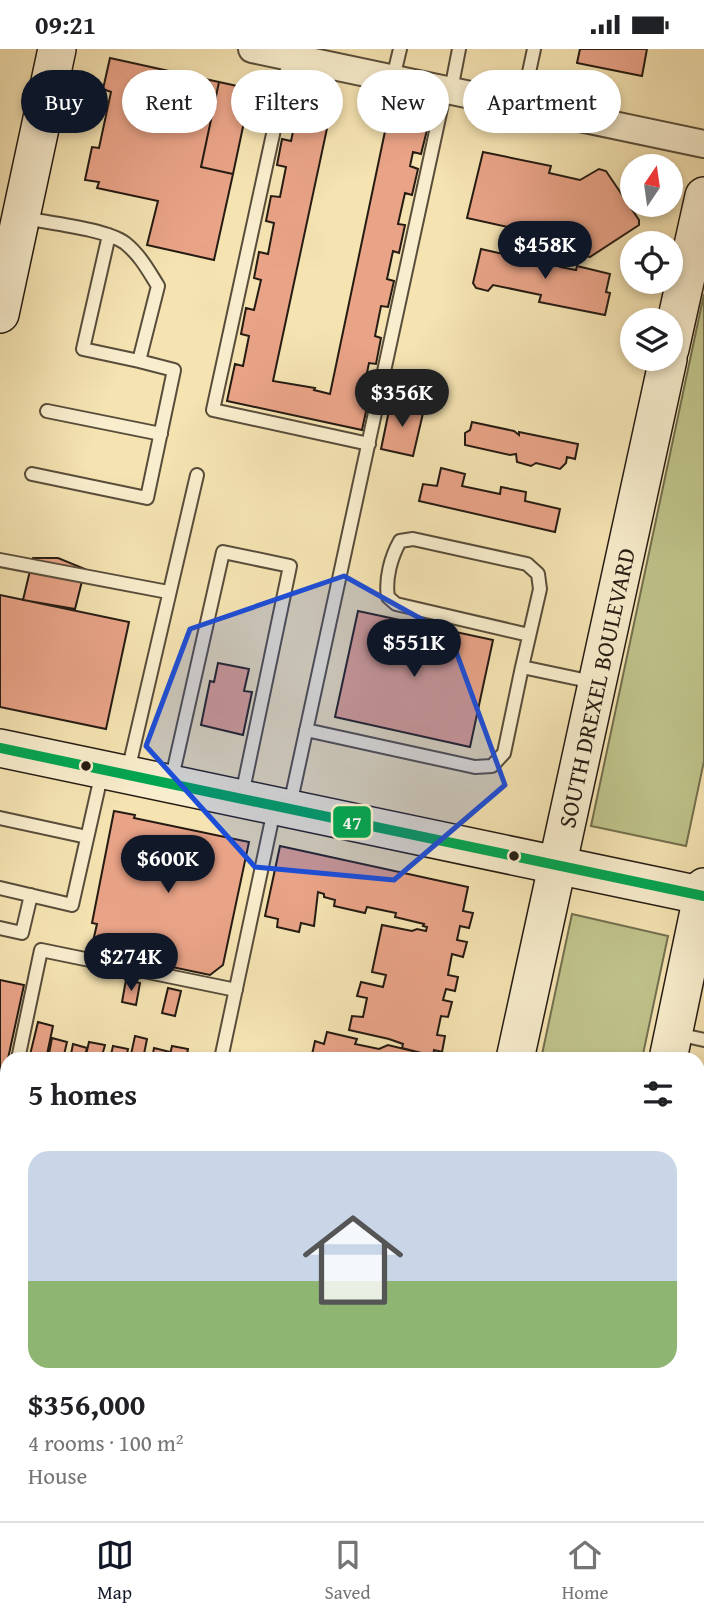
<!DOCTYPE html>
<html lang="en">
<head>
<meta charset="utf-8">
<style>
  :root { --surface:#fff; --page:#f2f2f2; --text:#202124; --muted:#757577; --line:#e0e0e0; --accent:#111827 }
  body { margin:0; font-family:"Gentium Book Plus",serif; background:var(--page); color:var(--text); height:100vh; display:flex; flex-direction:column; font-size:26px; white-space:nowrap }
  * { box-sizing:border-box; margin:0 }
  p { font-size:23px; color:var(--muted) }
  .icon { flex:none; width:38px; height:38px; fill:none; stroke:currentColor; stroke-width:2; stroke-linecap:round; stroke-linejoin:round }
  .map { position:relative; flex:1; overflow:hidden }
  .drawer { position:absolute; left:0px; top:1003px; width:705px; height:471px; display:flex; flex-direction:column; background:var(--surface); border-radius:21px 21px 0 0; box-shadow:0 4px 10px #0003 }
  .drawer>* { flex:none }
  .top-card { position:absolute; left:21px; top:21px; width:663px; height:63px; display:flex; gap:14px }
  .needle { width:46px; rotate:13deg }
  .buttons { position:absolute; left:620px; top:105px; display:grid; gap:14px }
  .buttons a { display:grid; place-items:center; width:63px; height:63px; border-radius:50%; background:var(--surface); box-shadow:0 4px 10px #0003; font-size:35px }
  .price { position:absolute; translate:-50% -60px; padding:0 16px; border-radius:24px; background:var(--accent); color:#fff; font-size:23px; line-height:46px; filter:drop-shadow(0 2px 4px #0008) }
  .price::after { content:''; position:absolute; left:50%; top:42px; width:21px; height:16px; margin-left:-10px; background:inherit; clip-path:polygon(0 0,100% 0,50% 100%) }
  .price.active { background:#222; color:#fff }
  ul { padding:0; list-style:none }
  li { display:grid; align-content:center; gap:14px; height:371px; padding:0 28px }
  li+li { border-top:2px solid var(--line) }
  li span { display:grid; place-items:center; height:217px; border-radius:21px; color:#555 }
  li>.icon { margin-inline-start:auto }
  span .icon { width:126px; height:126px; fill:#fffc; stroke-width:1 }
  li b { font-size:30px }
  h2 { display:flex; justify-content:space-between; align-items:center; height:84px; padding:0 28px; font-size:30px }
  .tag { padding:0 24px; border-radius:32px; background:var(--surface); box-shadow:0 4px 10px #0003; font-size:24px; line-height:63px }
  .tag.active { background:var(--accent); color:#fff }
  .status { display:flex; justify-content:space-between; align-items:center; height:49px; padding:0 35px; background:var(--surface); direction:ltr }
  .status svg { height:19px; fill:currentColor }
  .tabs { display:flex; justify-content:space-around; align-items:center; height:98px; border-top:2px solid var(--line); background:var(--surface); font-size:19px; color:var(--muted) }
  .tabs a { display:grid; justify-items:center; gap:4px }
  .tabs .active { color:var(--accent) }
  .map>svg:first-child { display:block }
</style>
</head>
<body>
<div class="status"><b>09:21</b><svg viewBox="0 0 49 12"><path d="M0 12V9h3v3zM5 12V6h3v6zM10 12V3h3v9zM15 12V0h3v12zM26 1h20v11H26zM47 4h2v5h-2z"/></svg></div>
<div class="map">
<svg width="704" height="1472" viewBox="0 0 704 1472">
  <rect width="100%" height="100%" fill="#f5e3b2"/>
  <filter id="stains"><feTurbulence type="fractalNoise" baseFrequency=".00286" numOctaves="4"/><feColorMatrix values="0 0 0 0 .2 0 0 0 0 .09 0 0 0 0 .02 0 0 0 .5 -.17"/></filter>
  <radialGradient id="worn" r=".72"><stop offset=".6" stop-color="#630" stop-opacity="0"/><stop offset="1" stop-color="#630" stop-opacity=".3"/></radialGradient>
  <path fill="#bfc38a" stroke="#726f4e" stroke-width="2" d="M704 245V712L686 797 591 777Z
    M572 865 668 887 642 1010H541Z
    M442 1467V1466L545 1467 543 1472H441Z"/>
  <path fill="#e9a387" stroke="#241b12" stroke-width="2" d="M580 0H647L642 27 577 14Z
    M110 9 219 33 201 118 233 125 214 211 147 196 158 152 97 139 99 133 85 131 92 98 99 99 111 43 103 40Z
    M219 33 251 40 233 125 201 118Z
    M292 47 332 56 273 332 315 339 314 341 330 345 388 68 428 77 421 105 413 103 410 117 418 120 412 146 405 144 398 175 405 176 399 204 393 202 387 230 394 232 388 258 381 257 375 287 381 289 376 315 369 314 363 343 370 344 362 381 227 352 235 315 243 317 249 287 241 285 246 259 254 261 261 231 254 229 259 203 268 205 274 174 266 172 271 147 280 148 286 118 277 116 282 90 291 92 294 78 286 76Z
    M483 103 551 117 549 124 580 131 599 120 606 122 639 171V176L590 208 581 206 568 187 537 179 535 184 467 169Z
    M481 200 539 213 545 210 561 214 560 218 576 221 577 217 610 225 606 243 610 244 605 266 539 253 541 246 493 236 488 242 476 239 473 234Z
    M391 352 424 360 413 407 381 400Z
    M472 373 514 382 519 386V383L578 395 575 410 567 408 566 414 560 420 536 414 531 417 517 413 516 405 510 406 465 396V384L470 381Z
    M441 419 465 425 462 437 500 445 501 438 526 443 525 452 560 460 555 483 419 452 423 435 437 437Z
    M33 509H58L85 520 75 560 23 551Z
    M0 546 129 573 106 680 0 658Z
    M358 562 493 591 470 698 335 668Z
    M218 614 249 620 244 642 252 643 243 686 201 676 210 632 214 633Z
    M114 762 135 766 134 769 249 793 223 916 210 926 91 901 97 875 92 874Z
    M280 797 468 838 463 862 473 864 469 879 460 877 457 891 467 893 463 908 452 905 448 926 458 928 455 942 446 940 443 951 452 953 448 968 441 967 437 986 445 987 442 1003 434 1001 433 1007 402 999 403 995 389 990 349 981 352 967 363 968 367 949 357 947 361 933 383 938 386 926 372 923 382 876 412 882 417 880 426 882 427 878 423 877 424 875 395 868 396 864 367 858 365 864 334 857 335 851 324 848V845L318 843 314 877 301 874 299 883 277 878 278 870 265 867Z
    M0 931 24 936 4 1028 1 1027 0 1030Z
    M126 931 140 934 136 956 122 953Z
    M168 939 181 942 175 967 162 964Z
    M38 973 53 977 46 1010H29Z
    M327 983 357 990 355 995 379 1000 388 996 433 1007 432 1010H311L315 992 324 995Z
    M135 987 147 990 143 1010H130Z
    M52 989 67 993 63 1010H48Z
    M89 993 105 996 101 1010H85Z
    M73 995 87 999 84 1010H70Z
    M113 997 128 1000 126 1010H110Z
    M172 997 188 1000 186 1010H169Z
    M154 999 170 1003 168 1010H152Z
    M700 1050 704 1051V1070L698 1069Z
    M704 1083V1152L698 1151V1087H703Z
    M5 1120 7 1121V1180L0 1178V1144Z
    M698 1159 704 1160V1187L698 1186Z
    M698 1195 704 1196V1222L698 1221Z
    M0 1200 6 1201 0 1230Z
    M4 1222 7 1223V1245L0 1244Z
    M703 1231H704V1263L698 1262V1233L703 1234Z
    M698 1266 704 1268V1299L698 1298Z
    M0 1270 7 1271 5 1295 0 1294Z
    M698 1304 704 1305V1337L698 1336Z
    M2 1330 7 1331V1387L5 1397 0 1396Z
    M698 1341 704 1342V1373L698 1371Z
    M698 1377 704 1378V1404L698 1403Z
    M698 1406 704 1407V1431L698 1430Z
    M698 1437 704 1438 703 1472 669 1466H698Z
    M279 1466H351L350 1472H305Z
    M628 1466H634L659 1472H626Z"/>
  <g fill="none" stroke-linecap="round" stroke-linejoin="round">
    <defs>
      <path id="lane" d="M290 7 213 361 369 395
        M393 29 400 0
        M451 41 459 0
        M522 56 534 0
        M25 169C49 174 106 180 125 194 140 206 148 221 158 237L139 312 83 300 109 186
        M47 362 161 385
        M32 425 147 449 174 321 139 312
        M0 511 168 543
        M529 586 396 555 388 548C385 530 391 508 400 492L413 490 527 515 538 525 540 540 522 618 593 633
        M306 681 475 718 492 717 504 704 522 618
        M128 722 197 426
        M171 733 223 503 290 517 242 746
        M290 756 445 41
        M0 769 87 788
        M0 839 72 856 102 723
        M0 879 22 884 31 846
        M677 985 704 991
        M18 1010 41 901 236 941
        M221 1010 274 761
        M0 1095 5 1072
        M0 1256 7 1257"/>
      <path id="street" d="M252 0 704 95
        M0 1074 7 1075
        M0 1446 7 1448
        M99 1466 126 1472"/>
      <g id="secondary">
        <path d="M0 265 57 0"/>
        <path d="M670 300 704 147"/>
        <path d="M0 699 704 847"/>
        <path id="s1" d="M515 1010 668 310"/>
        <path d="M668 1010 704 838"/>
        <path d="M417 1472 418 1466"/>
        <path d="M571 1472 572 1466"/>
      </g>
    </defs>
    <use href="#lane" stroke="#584d3a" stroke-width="16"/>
    <use href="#street" stroke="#584d3a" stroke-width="30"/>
    <use href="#secondary" stroke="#241b12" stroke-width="40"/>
    <use href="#lane" stroke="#f8edcd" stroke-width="12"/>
    <use href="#street" stroke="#f8edcd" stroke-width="26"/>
    <use href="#secondary" stroke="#f8edcd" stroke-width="37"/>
    <defs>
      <path id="bus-1" d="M0 699 704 847"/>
    </defs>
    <use href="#bus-1" stroke="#f8edcd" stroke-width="16"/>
    <use href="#bus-1" stroke="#00a651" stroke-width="10"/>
  </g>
  <path fill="#1d4ed8" fill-opacity="0.2" stroke="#1d4ed8" stroke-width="5" stroke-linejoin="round" d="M344 527 450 586 505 736 394 831 255 818 146 697 190 580Z"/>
  <g fill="#241b12" stroke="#f8edcd" stroke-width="2.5">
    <circle cx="86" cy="717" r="6"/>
    <circle cx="514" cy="807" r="6"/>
  </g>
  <g text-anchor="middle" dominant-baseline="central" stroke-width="5" stroke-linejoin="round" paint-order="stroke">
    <g font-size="24" fill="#241b12" stroke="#f8edcd">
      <text stroke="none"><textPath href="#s1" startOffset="380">SOUTH DREXEL BOULEVARD</textPath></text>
    </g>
  </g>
  <rect stroke="#f8edcd" stroke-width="2.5" x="332" y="756" width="40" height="34" rx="7" fill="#00a651"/>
  <g font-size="19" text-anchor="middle" font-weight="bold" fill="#fff">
    <text x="352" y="780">47</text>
  </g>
  <rect width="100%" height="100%" filter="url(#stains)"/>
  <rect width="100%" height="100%" fill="url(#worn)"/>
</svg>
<div class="buttons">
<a><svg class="needle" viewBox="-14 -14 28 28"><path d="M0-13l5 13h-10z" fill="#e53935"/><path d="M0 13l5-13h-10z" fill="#757577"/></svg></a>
<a><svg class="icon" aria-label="locate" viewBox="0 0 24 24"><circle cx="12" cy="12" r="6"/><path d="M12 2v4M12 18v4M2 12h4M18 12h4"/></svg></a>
<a><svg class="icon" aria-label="layers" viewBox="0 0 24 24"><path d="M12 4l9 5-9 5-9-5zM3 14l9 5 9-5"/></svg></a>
</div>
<b class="price" style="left:545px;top:232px">$458K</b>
<b class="price active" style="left:402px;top:380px">$356K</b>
<b class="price" style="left:414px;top:630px">$551K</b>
<b class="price" style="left:168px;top:846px">$600K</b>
<b class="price" style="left:131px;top:944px">$274K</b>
<div class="top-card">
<a class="tag active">Buy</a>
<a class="tag">Rent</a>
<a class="tag">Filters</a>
<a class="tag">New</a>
<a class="tag">Apartment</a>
</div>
<section class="drawer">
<h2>5 homes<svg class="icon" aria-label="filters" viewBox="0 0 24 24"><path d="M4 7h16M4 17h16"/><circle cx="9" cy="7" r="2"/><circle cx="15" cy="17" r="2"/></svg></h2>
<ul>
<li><span style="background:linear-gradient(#c9d6e8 60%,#8fb573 0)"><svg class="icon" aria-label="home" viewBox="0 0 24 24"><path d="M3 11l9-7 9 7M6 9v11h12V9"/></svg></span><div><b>$356,000</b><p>4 rooms · 100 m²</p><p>House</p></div></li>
</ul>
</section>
</div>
<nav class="tabs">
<a class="active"><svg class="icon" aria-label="map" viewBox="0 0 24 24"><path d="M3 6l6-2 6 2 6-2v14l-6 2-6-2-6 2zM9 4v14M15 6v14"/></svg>Map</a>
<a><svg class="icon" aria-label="saved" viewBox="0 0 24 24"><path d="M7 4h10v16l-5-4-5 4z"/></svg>Saved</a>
<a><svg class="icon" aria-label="home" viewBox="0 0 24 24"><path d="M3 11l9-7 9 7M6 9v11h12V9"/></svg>Home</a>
</nav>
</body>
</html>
